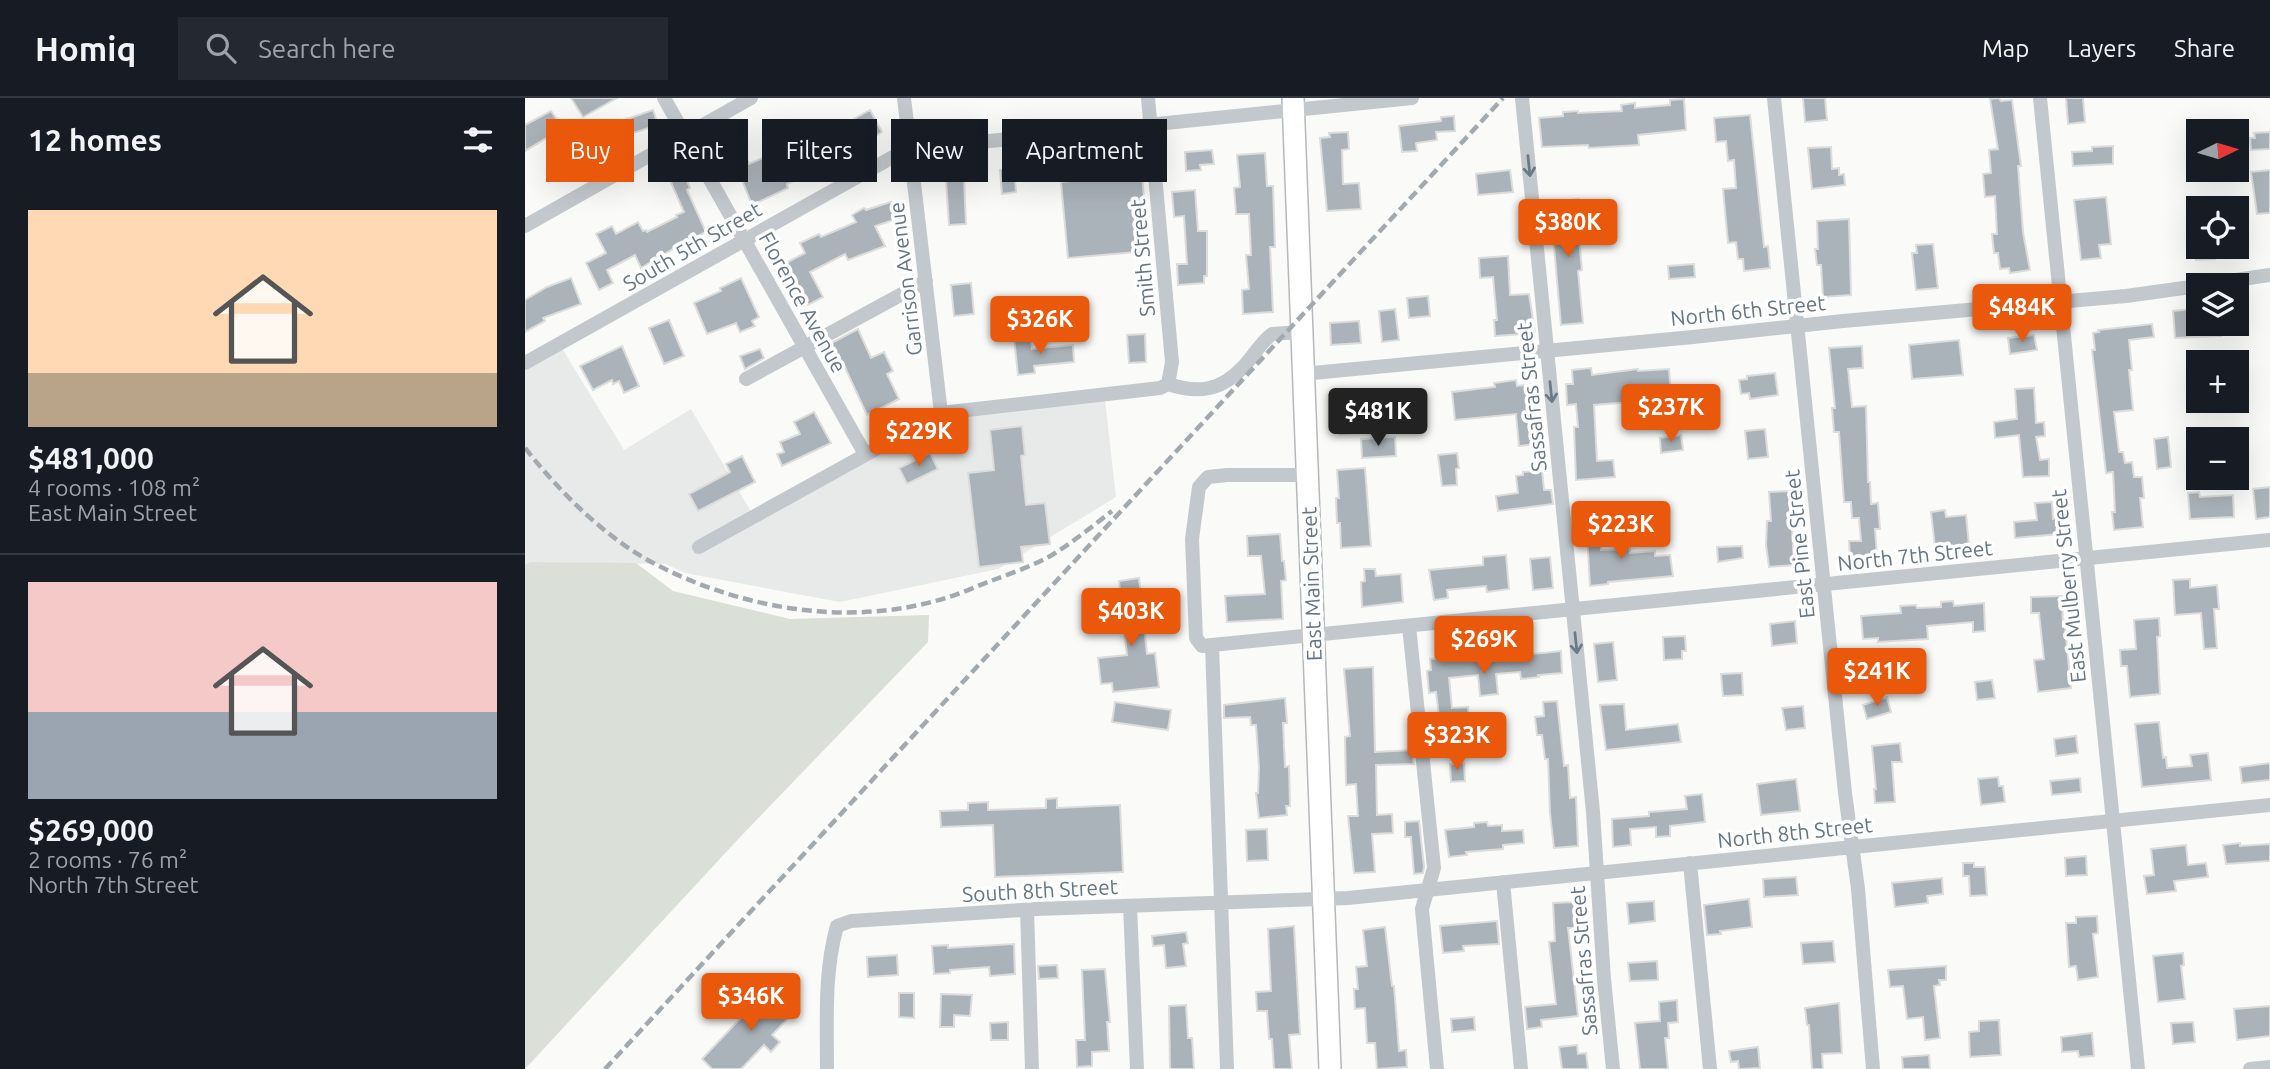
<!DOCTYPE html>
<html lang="en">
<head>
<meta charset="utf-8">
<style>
  :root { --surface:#171b24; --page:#242831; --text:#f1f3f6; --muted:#9ea1a6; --line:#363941; --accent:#ea580c }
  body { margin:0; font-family:Ubuntu,sans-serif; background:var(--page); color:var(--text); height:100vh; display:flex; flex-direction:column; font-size:26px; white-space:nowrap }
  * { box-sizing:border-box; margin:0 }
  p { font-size:23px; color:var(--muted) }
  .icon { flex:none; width:38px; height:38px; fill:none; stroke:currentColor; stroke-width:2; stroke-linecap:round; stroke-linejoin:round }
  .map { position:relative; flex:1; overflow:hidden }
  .sheet { display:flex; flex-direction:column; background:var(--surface); width:525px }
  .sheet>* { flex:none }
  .banner { position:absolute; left:21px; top:21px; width:665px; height:63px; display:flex; gap:14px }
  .needle { width:46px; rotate:85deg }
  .tools { position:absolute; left:1661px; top:21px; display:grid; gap:14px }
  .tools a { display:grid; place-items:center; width:63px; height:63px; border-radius:0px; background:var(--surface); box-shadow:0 7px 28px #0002; font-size:35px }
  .price { position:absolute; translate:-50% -60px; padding:0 16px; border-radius:7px; background:var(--accent); color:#fff; font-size:23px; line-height:46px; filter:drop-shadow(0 2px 4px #0008) }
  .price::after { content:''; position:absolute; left:50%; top:42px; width:21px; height:16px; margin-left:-10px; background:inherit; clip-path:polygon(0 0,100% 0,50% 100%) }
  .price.active { background:#222; color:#fff }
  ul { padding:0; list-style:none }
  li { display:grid; align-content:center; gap:14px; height:371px; padding:0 28px }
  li+li { border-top:2px solid var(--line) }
  li span { display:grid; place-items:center; height:217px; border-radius:0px; color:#555 }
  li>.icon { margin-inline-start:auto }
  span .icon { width:126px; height:126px; fill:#fffc; stroke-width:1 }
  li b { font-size:30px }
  h2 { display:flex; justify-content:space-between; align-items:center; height:84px; padding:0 28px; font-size:30px }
  .tag { padding:0 24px; border-radius:0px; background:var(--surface); box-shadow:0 7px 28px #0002; font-size:24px; line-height:63px }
  .tag.active { background:var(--accent); color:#fff }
  header { display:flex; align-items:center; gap:42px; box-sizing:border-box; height:98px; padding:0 35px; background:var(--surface); border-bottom:2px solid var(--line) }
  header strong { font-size:33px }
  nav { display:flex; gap:38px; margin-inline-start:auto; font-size:24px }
  .search { width:490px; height:63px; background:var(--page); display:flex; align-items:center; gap:18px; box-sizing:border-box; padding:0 24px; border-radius:0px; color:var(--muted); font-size:26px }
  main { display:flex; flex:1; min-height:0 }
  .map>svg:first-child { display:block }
</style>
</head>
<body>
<header>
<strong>Homiq</strong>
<div class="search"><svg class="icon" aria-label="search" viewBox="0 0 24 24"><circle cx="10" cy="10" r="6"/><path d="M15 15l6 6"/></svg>Search here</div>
<nav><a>Map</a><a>Layers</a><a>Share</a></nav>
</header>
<main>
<section class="sheet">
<h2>12 homes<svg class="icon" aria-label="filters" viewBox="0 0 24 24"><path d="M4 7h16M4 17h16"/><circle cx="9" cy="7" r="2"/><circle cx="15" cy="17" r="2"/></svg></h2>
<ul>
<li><span style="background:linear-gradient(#ffd9b3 75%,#b9a48a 0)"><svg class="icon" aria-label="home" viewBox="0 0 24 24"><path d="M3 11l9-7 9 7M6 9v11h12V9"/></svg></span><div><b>$481,000</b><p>4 rooms · 108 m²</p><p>East Main Street</p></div></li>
<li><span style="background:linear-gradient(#f6c9c9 60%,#9aa5b1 0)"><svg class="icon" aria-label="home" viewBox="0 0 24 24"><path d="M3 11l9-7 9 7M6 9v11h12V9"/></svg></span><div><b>$269,000</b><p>2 rooms · 76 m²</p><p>North 7th Street</p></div></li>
</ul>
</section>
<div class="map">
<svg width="1745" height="971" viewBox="0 0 1745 971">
  <rect width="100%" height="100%" fill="#fafaf8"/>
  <path fill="#e8e9e9" d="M35 247 99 352 166 311 228 417 414 313 579 293 591 399 473 471 315 504 160 475 141 466 5 464 0 467V267Z"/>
  <path fill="#dadfd7" d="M5 464 111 465 148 493 265 521 404 517 403 544 217 737 0 971V467Z"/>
  <path fill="#aab3b9" stroke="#dcdcda" stroke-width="2" d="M46 0H92L58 19Z
    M1278 0H1300L1302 22 1280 24Z
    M1474 0 1476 3 1487 2 1496 68H1493L1498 134 1505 172 1485 175 1484 170 1475 171 1473 155H1469L1467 136H1472L1470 98 1460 99 1458 76 1466 75 1464 52 1473 51 1465 1Z
    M1541 0H1558L1560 24 1543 26Z
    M1159 1 1161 32 1113 37 1114 47 1064 50 1063 47 1017 49 1014 20 1038 18V14L1053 13V15L1097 13 1096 7 1110 5V10L1145 7V2Z
    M128 12 133 27 105 36 102 21Z
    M345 12 357 34 332 50 277 76 278 79 262 86 263 90 227 107 209 62 207 63 189 32 205 23 224 66 276 43 273 35 286 29 294 45 331 26 329 21Z
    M26 13 38 30 0 53V27Z
    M1225 17 1239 149 1243 148 1245 170 1219 173 1218 161H1213L1211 144 1203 145 1198 91 1211 90 1209 62 1203 63 1201 43 1191 44 1189 20Z
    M929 18 930 33 911 34 912 42 891 45 892 53 877 54 874 28 916 23V19Z
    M823 34 824 51 817 52 818 86 834 85 836 111 802 113 795 40 805 39 804 35Z
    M1745 34V51L1726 52 1725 40H1730L1729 35Z
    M1588 48V66L1548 68 1547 54 1567 53V49Z
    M1306 49 1307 71 1314 70V77L1319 76 1320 87 1287 91 1283 50Z
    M687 52 689 66 675 67 676 72 661 73 660 54Z
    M740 55 742 88H748L750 149H745L748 214 718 216 717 192 724 191 721 157H726L724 116H711L709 90 715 89 712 57Z
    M616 61 623 153 543 160 536 84 583 79 581 64Z
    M489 70 491 94 477 96 475 72Z
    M985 72 988 94 953 97 951 76Z
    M1745 72V115L1732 116 1726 74Z
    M159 76 165 90 162 92 181 134 158 145 116 170 110 157 82 172 88 185 74 192 61 165 81 155 71 136 87 128 91 136 113 124 118 133 121 132 122 134 152 119 151 117 159 114 145 82Z
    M439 81 441 126 424 127 421 82Z
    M670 92 673 133H682V178H679V185L653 187 652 166H662L659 118 649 119 647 94Z
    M1581 99 1586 146 1574 147 1576 160 1556 162 1549 102Z
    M1054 101 1056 119H1052L1057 172 1053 173 1058 225 1036 227 1025 104Z
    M366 104 372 121 350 128 360 148 323 162 320 156 285 174 298 199 283 207 273 189 269 191 257 167 280 155 275 145 294 136 296 139 331 124 327 117 339 110 341 112Z
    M1324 121 1326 197 1298 199 1296 167H1292L1290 151H1293L1292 123Z
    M1408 146 1413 190 1391 192 1387 155H1392L1391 147Z
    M1670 149H1689L1690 161 1671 162Z
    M983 158 985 197 1004 196 1010 235 970 238 969 222H972L968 179 955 180 954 160Z
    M1169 166 1170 179 1144 181 1143 168Z
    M46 180 56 206 18 220 20 223 0 234V202L22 189Z
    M216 180 234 219 227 223 230 228 215 234 211 225 182 236 169 205 196 193 195 190Z
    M446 185 449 216 429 218 426 187Z
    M903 198 905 218 884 220 882 200Z
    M870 211 874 242 857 244 854 213Z
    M1667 211 1668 226H1695L1696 238 1650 240 1648 213Z
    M144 222 159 258 139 266 124 230Z
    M834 223 836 245 806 247 805 225Z
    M1627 226 1629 239 1604 242 1607 272H1604L1608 312 1589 314 1594 354H1598L1600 365 1607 364 1609 379H1617L1619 400H1615L1618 429 1589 432 1587 414H1590L1588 374 1581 375 1567 252H1570L1568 235 1574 234 1573 232Z
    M333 231 346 260 359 254 368 273 362 276 374 301 342 317 318 265 308 269 299 249Z
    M620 236 621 264 604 265 602 237Z
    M1509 237 1512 252 1485 256 1483 240Z
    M505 238 507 251 548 247 549 264 509 268 510 275 493 277 489 240Z
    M1434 242 1438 277 1387 281 1384 247Z
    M97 248 114 288 99 295 94 283 88 286 87 282 68 292 55 268Z
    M1337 248 1338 270 1323 271 1327 309 1341 308 1343 384H1345L1346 406 1353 405 1355 431H1350L1352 458 1325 460 1324 443H1336L1334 420H1327L1326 404H1319L1314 334H1309L1307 310H1310L1304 250Z
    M235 251 239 260 220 271 215 258Z
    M1066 270 1067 277 1113 271V273L1144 271 1146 297 1116 299 1117 303 1069 307 1072 363 1088 362 1090 379 1051 382 1049 329H1053L1051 306 1042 307 1041 286H1048L1047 272Z
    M1250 275 1253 297 1225 301 1224 295 1216 296 1214 282 1222 281V278Z
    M991 282 992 288 1010 286 1013 313 1009 314 1012 346 994 348 991 316 930 322 927 294 970 289 969 285Z
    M1509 290 1511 325 1519 324 1520 338 1511 339 1515 362 1524 361V378L1498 379 1494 337 1470 340 1469 324 1492 321 1490 291Z
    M289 314 306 345 257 368 252 356 259 354 255 344 275 336 269 324Z
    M842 315 844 334 815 336 814 318Z
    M497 328 500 357 496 358 501 407 520 405 525 446 496 449 498 464 454 469 443 375 469 372 465 332Z
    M1240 331 1243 359 1223 361 1220 333Z
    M1156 337 1158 352 1136 355 1135 340Z
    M870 339 871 358 837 360 836 341Z
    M1643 339 1646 369 1632 371 1629 341Z
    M405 355 413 371 382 386 374 370Z
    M932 355 934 370 931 371 932 387 917 388 913 357Z
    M217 358 230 384 173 413 164 396 205 374 201 366Z
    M840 370 846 448 816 450 815 425H812L811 400H814L812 372Z
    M1017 372 1019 392H1026L1028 406 973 413 971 398 993 395 991 378 998 377V374Z
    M1745 389V419L1731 421 1728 391Z
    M1265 393 1269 467 1244 469 1241 447 1242 423H1246L1244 394Z
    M1674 394 1675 399 1708 397 1709 419 1665 421 1663 395Z
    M1527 404 1528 421 1532 420 1534 436 1490 440 1489 424 1512 422 1510 405Z
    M1420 412 1421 419 1441 417 1444 447 1410 449 1406 414Z
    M1061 421H1075L1076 452 1105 451V455L1130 453V458L1145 457 1148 478 1083 484V486L1065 488Z
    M755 436 757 463H759L761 482 756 483 758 521 702 524 700 498 740 496 736 458H723L722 438Z
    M1217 448 1218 460 1193 464 1192 449Z
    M981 457 984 491 962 494 961 488 922 492 923 500 909 502 904 472 958 467V459Z
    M1025 459 1028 490 1008 492 1005 461Z
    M839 471H850L851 478 876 476 878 504 837 509 836 484 840 483Z
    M614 480 622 556 630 555 634 589 588 594 587 585 576 586 573 560 602 557 594 483Z
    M1665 481V490L1692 487 1694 511H1689L1692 550 1679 551 1676 515 1650 517 1648 482Z
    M1537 498 1538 529H1540L1546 590 1513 594 1509 562 1519 561 1514 515H1506V499Z
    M1428 503 1429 508 1459 505 1460 533 1448 534V524L1402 528 1403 541 1353 544V540L1338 541 1336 518 1376 515 1375 508 1391 507 1392 510 1416 509V504Z
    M1634 520 1635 538 1632 539 1635 596 1605 599 1602 568H1596L1595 552 1611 551 1609 522Z
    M1270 523 1272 545 1247 548 1245 526Z
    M1160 538 1161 553H1157V561L1139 562 1138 539Z
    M1088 544 1092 582 1073 584 1069 546Z
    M1036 553 1037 575 1013 577 1014 579 996 581 995 574 971 576 973 596 955 598 953 577 924 580 927 610 943 609 944 623 915 626 911 594 904 595 902 573 906 572 905 561 979 555 980 559Z
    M848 569 850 654 887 652 889 666 851 667 852 717 867 716 868 735 847 736 850 774 829 775 823 718H833L831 686 821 687 820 639 825 638 819 571Z
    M1217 575 1218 597 1198 598 1196 576Z
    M1467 582 1470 600 1452 602 1450 584Z
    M1362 599 1366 614 1342 621 1338 607Z
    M760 600 762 625H758L760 669 764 668 765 708H761L762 717 734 720 731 695H733L734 670 731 627H726L725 619 699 620V607Z
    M1032 603 1039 668 1043 667 1045 700 1051 699 1053 748 1029 750 1025 715 1023 661H1020L1017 637H1012L1010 619 1019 618 1018 604Z
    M590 604 646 612 643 632 587 624Z
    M1099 606 1101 632 1153 626 1156 644 1081 652 1075 607Z
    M1278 608 1280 630 1261 632 1257 610Z
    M1634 624 1638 660 1641 659 1642 670 1667 668 1665 657 1683 655 1686 682 1617 689 1610 626Z
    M1551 638 1553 655 1531 658 1529 641Z
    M1375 645 1377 664H1367L1370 704 1350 705 1349 691H1351L1347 648Z
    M939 665 940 683 926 684 925 666Z
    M1745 665V682L1717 685 1715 669Z
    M1473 679 1474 688H1478L1480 704 1456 707 1453 681Z
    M1555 680 1556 694 1527 697 1525 683Z
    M1271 681 1275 713 1236 717 1232 686Z
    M1177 696 1180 724 1145 728V738L1131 739V729L1105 731 1106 747 1088 749 1087 721 1124 718V714L1162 711 1160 698Z
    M532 700V710L595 707 598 774 470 779 468 727 416 729 415 713 443 712V705L463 704V712L521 710V701Z
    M894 723 899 769 898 775 889 776 886 739H880V724Z
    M962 724 963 728 977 727V733L998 732 999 745 978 747V751L941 754 942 757 924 759 920 732 949 729V725Z
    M742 731 743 762 722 763 721 732Z
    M1715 745V748L1745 746V763L1701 766 1698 747Z
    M1661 747 1663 767 1681 765 1683 779 1649 783 1651 793 1622 796 1619 778 1629 777 1626 751Z
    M1561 758 1562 777 1541 778 1540 760Z
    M1438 765H1449V769H1460L1462 797 1445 798 1444 778H1438Z
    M1271 779 1273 797 1239 799 1238 781Z
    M1417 780 1418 796 1402 798 1403 805 1370 809 1367 785Z
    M1224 801 1227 829 1195 833 1196 836 1182 837 1179 807Z
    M1129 803 1130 823 1104 826 1102 805Z
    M1049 804 1051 830H1043L1053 918 1016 922 1017 929 1002 931 1000 909 1031 906 1024 844 1030 843 1028 805Z
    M1572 818 1573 835 1568 836 1573 879 1553 882 1551 868 1544 869 1541 825H1551V819Z
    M972 823 974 846 938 848 939 853 918 855 915 828Z
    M769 828 775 936 764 937 767 971H749L747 941H744L742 913H732L731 894 746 893 743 831Z
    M860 829 867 888H869L874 953 881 952 882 969 852 971 850 945H842L840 910 830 911 829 891H833L831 869 842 868 838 832Z
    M661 834 663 845 658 846 661 868 641 870 639 847 628 848 627 838Z
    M1308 843 1310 864 1278 866 1276 845Z
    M489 846 490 876 465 878 464 869 425 872V875L409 876 407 848 423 847V850Z
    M1658 855 1659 867 1656 868 1660 901 1633 904 1628 858Z
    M372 857 373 877 343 879 342 859Z
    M1132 863 1133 882 1105 883 1103 865Z
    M532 867 533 880 514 881 513 868Z
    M1421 868V882H1414L1415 887 1409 888 1415 940 1400 942 1398 919 1382 921 1378 888 1365 889 1363 872Z
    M580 871 585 924H582L584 953 567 954V968L552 969 551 942H560L557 872Z
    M246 888 271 912 247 937 255 944 246 954 239 947 216 971H187L177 961Z
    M374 895H389V920L374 919Z
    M416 896 447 897 445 918 429 917V929H415Z
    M1152 902 1153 924 1143 925 1144 940H1140L1143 971H1115L1110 925 1135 923 1134 904Z
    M1314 905 1317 955 1297 956 1298 971H1287L1284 927H1282L1280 910Z
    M661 907 663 940H667L669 971H645L644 908Z
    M1745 908V938L1712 942 1709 911Z
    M949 919 950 932 927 934 926 921Z
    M1474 922 1476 957 1445 959 1444 934 1454 933V923Z
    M483 924V942H466L465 925Z
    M1668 924 1670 944 1648 946 1646 925Z
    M1567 935 1569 958 1554 959 1553 953 1537 954 1536 939Z
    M1052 947 1053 956 1061 955 1063 971H1037L1034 949Z
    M1233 949 1235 970 1214 971 1213 963 1206 964 1204 953Z
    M1404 957 1405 971H1378L1377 959Z"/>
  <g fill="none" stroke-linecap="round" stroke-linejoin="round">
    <defs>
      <path id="highway" d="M768 0 805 971"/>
    </defs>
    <use href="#highway" stroke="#b4b9bd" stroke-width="24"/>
    <path stroke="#c3c8cc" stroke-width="14" d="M139 0 340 356
      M379 0 416 315
      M997 0 1068 714 1079 881 1088 971
      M1249 0 1320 695 1333 791 1348 971
      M1515 0 1613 971
      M0 128 226 0
      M1676 187 1745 177
      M0 265 375 55 396 50 887 0
      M777 276 1168 239 1318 223 1601 198 1673 188
      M221 281 401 183
      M643 286C673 296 696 293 718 269 728 259 735 245 747 236L776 234
      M782 377H702L683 379 674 389 667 441 671 540 677 548 1745 442
      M174 449 416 315 635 290 643 286 647 264 623 0
      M884 528 909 770 897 811 912 971
      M687 547 702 971
      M1165 765 1185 971
      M978 784 996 971
      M605 808 612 971
      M502 812 507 971
      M302 971C302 923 299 874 312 828L326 823 512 811 823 800 1745 707
      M1725 971 1745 969"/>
    <use href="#highway" stroke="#fff" stroke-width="21"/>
    <path stroke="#a2aab0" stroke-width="4.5" stroke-dasharray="10 5" stroke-linecap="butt" d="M0 350C35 394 79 439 130 466 219 512 327 530 424 499 437 495 450 489 463 484 484 476 508 468 527 457 548 444 568 428 587 413
      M80 971 978 0"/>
  </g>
  <defs><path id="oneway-shaft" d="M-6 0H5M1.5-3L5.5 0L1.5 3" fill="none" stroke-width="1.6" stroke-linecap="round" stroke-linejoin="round" transform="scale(1.75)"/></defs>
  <g stroke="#6a7a87">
    <use href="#oneway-shaft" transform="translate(1004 68) rotate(84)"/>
    <use href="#oneway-shaft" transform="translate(1026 294) rotate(84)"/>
    <use href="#oneway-shaft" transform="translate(1051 545) rotate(84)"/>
  </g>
  <g text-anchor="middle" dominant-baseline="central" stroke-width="7" stroke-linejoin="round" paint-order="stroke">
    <g font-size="21" fill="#657683" stroke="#fff">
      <text transform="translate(167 148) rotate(-30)">South 5th Street</text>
      <text transform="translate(617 160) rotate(-95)">Smith Street</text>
      <text transform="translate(380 181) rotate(-97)">Garrison Avenue</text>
      <text transform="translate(278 204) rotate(61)">Florence Avenue</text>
      <text transform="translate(1223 212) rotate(-6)">North 6th Street</text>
      <text transform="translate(1006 299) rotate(-96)">Sassafras Street</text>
      <text transform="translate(1274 446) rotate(-96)">East Pine Street</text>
      <text transform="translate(1390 457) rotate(-6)">North 7th Street</text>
      <text transform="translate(786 486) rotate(-92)">East Main Street</text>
      <text transform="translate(1543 488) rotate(-96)">East Mulberry Street</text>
      <text transform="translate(1270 734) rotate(-6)">North 8th Street</text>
      <text transform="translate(515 792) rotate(-3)">South 8th Street</text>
      <text transform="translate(1058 863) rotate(-95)">Sassafras Street</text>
    </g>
  </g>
</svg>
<div class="tools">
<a><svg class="needle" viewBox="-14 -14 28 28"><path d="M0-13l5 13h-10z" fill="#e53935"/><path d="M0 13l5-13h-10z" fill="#9ea1a6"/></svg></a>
<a><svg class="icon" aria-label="locate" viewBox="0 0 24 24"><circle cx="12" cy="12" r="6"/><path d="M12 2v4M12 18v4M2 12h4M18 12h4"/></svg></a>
<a><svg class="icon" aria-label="layers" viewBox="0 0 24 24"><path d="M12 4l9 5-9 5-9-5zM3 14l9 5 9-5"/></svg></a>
<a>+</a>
<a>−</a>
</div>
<b class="price" style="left:1043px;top:161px">$380K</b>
<b class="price" style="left:1497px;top:246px">$484K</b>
<b class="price" style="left:515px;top:258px">$326K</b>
<b class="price" style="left:1146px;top:346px">$237K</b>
<b class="price active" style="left:853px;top:350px">$481K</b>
<b class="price" style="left:394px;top:370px">$229K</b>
<b class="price" style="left:1096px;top:463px">$223K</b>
<b class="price" style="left:606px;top:550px">$403K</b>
<b class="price" style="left:959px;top:578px">$269K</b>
<b class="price" style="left:1352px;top:610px">$241K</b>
<b class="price" style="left:932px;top:674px">$323K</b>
<b class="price" style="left:226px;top:935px">$346K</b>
<div class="banner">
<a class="tag active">Buy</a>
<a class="tag">Rent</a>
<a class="tag">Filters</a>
<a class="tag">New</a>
<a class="tag">Apartment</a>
</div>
</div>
</main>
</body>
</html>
